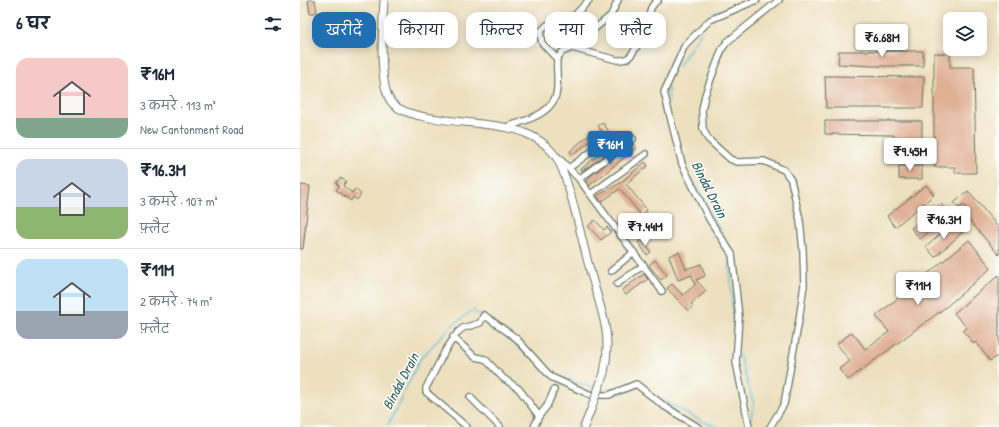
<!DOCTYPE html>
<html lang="hi">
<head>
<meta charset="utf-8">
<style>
  :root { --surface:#fff; --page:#f2f2f3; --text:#1f2937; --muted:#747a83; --line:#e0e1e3; --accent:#1f6fb2 }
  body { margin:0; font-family:"Patrick Hand","Playpen Sans Deva",sans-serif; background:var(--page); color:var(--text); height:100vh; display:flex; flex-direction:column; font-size:15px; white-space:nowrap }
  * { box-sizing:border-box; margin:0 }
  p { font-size:13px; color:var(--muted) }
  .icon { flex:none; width:22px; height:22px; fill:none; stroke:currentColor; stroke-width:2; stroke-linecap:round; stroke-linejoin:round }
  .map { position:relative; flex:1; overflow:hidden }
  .sheet { display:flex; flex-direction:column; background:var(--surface); width:300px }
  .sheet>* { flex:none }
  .banner { position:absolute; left:12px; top:12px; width:380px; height:36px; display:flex; gap:8px }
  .buttons { position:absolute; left:643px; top:12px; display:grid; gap:8px }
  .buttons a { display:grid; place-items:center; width:44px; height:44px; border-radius:8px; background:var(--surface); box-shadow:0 2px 10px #0003; font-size:20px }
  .price { position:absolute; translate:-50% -34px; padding:0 9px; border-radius:4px; background:#fff; color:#222; font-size:13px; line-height:26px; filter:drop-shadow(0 1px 2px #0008) }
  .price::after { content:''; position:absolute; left:50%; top:24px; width:12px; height:9px; margin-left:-6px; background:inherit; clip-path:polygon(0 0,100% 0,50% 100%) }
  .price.on { background:var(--accent); color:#fff }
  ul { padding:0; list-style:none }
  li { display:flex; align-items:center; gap:12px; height:100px; padding:0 16px }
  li+li { border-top:1px solid var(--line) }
  li span { display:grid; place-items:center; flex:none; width:112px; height:80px; border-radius:12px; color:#555 }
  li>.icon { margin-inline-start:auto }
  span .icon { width:48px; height:48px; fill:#fffc; stroke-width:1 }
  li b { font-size:17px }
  h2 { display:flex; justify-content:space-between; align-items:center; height:48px; padding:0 16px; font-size:17px }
  .chip { padding:0 14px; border-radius:12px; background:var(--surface); box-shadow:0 2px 10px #0003; font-size:14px; line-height:36px }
  .chip.on { background:var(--accent); color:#fff }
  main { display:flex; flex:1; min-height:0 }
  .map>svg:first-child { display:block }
</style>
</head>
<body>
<main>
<section class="sheet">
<h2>6 घर<svg class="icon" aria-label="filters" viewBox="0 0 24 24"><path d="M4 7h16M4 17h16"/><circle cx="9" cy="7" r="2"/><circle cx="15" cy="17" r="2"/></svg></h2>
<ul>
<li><span style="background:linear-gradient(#f6c9c9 75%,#7fa58c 0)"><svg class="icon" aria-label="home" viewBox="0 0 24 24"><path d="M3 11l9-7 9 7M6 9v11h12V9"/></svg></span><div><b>₹16M</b><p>3 कमरे · 113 m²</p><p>New Cantonment Road</p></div></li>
<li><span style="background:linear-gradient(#c9d6e8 60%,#8fb573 0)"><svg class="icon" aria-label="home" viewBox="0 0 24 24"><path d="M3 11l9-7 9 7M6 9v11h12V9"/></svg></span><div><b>₹16.3M</b><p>3 कमरे · 107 m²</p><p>फ़्लैट</p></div></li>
<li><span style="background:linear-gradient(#bfe0f5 65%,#9aa5b1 0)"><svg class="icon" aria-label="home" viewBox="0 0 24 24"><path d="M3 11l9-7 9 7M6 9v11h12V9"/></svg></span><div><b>₹11M</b><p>2 कमरे · 74 m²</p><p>फ़्लैट</p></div></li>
</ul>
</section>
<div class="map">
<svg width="699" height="427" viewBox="0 0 699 427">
  <rect width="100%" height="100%" fill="#fdfcf7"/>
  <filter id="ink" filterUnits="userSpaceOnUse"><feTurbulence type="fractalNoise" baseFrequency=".025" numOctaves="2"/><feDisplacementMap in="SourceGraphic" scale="8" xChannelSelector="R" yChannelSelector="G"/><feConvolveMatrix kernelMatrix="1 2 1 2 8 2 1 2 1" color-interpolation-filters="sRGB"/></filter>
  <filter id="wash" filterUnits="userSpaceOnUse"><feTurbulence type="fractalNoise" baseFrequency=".012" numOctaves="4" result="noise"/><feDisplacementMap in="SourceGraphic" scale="16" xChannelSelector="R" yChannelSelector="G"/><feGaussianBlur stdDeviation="0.9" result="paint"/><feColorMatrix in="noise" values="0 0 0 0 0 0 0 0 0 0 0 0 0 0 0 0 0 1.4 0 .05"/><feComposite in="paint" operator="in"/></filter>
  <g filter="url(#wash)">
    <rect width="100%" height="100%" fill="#ede0bf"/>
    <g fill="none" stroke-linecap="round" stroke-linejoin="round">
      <path stroke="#59bdd7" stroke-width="1.5" d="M411 17 414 12 429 9
        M378 67 401 32
        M368 88 369 102
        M383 158 386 165
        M392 178 419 229
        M426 250 429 258 435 341
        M184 319 230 357
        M439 354 454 405 450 420
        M263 379 296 388
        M301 389 311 392
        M319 394 338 388
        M358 398 401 421 419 427
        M87 427 120 359 150 327 173 310 181 317"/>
    </g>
    <g id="blocks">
      <path fill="#e0b095" d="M8 0H15L17 12 10 14Z
        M539 51H623V66H572L538 64Z
        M634 53 650 54V67H674L676 173H655V167H634Z
        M525 76 624 77 623 108H526Z
        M525 121H622V154H594V135L525 134Z
        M303 123 318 145 313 149 298 126Z
        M290 134 294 138 273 155 270 151Z
        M333 144 336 148 289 186 286 181 289 179 288 178Z
        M302 152 305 155 282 171 281 169Z
        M345 162 348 166 326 184 347 210 341 215 320 189 301 202 297 196 320 183Z
        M599 166H622V179H599Z
        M40 178 46 181 43 186 52 193 55 189 61 194 57 200 53 197 51 201 36 190 39 186 36 183Z
        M0 185 10 186 3 249H0Z
        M626 185 634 195 595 227 587 216Z
        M668 191 699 228V255L664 214 668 210 664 205 659 208 654 203Z
        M641 204 650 215 620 239 611 228Z
        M327 218 331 223 322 230 318 225Z
        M295 220 304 230 307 227 311 232 301 240 288 226Z
        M654 222 663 232 635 257 626 247Z
        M342 240 351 252 347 255 338 242Z
        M669 240 691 268 646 307 548 380 539 369 550 361 537 344 552 332 565 349 589 332 576 316Z
        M379 252 386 269 401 264 405 276 396 280 406 291 391 304 393 306 388 311 367 288 372 284 383 295 395 285 392 275 378 280 369 256Z
        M355 260 367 275 361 280 349 265Z
        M344 274 348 279 326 295 322 290Z
        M699 275V355L690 361 676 342 674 344 663 331 667 328 654 313Z"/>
    </g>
  </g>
  <g filter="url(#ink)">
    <use href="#blocks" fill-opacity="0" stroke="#677665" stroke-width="1"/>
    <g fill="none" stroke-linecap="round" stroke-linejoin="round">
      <defs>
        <path id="minor" d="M272 48 311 15 318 0
          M257 59 242 43 240 32 247 25 275 15 289 0
          M206 127C226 121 257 113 257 87 258 78 256 68 257 59L262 52 272 48 317 60C331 61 332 53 339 43L354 40C360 24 339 15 358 0
          M258 157 279 179 362 291
          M269 168 303 143
          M279 179 333 139
          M291 194 346 154
          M311 271 334 252
          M317 284 344 265
          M153 337 175 357 185 359 203 378 219 389 239 416 234 427
          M170 397 200 427
          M239 416 247 406 254 390
          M167 427 126 392V388L145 351 158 332 163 328 180 323 184 315 216 338 251 377 291 395H309L336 384 364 406 398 427
          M449 427 436 362 439 317 432 254 409 219 382 164 364 92 385 45 410 20 457 0
          M470 427 484 404 499 320 504 285 503 251 500 220 491 180 484 170 464 161 437 162 430 159 408 139 403 129 402 110 405 95 422 49 427 42 479 0"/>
        <path id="tertiary" d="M84 0C83 22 77 89 93 104 114 125 193 119 225 133 235 137 247 145 254 154 268 171 282 242 289 266 294 288 303 309 306 331 308 345 307 359 304 373
          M284 427 290 412"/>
      </defs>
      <use href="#minor" stroke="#677665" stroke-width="8"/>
      <use href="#tertiary" stroke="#677665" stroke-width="9"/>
      <use href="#minor" stroke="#fff" stroke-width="5.5"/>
      <use href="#tertiary" stroke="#fff" stroke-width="7"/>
      <defs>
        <path id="tertiary-bridge" d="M290 412 304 373"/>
      </defs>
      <use href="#tertiary-bridge" stroke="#677665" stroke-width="9" stroke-linecap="butt"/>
      <use href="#tertiary-bridge" stroke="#fff" stroke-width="7"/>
    </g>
  </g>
  <g text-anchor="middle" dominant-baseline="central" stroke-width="3.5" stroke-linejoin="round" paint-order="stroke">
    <g font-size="14" font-style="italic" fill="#306365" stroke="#fdfcf7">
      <text transform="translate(410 189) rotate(63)">Bindal Drain</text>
      <text transform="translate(100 381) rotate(-62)">Bindal Drain</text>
    </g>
  </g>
</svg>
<div class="buttons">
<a><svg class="icon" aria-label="layers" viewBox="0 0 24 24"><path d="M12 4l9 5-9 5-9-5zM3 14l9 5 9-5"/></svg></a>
</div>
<b class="price" style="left:582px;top:58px">₹6.68M</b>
<b class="price on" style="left:310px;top:165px">₹16M</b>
<b class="price" style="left:610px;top:172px">₹9.45M</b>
<b class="price" style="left:644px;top:240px">₹16.3M</b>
<b class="price" style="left:345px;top:247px">₹7.44M</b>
<b class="price" style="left:618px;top:306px">₹11M</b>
<div class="banner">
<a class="chip on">खरीदें</a>
<a class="chip">किराया</a>
<a class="chip">फ़िल्टर</a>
<a class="chip">नया</a>
<a class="chip">फ़्लैट</a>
</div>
</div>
</main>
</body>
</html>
